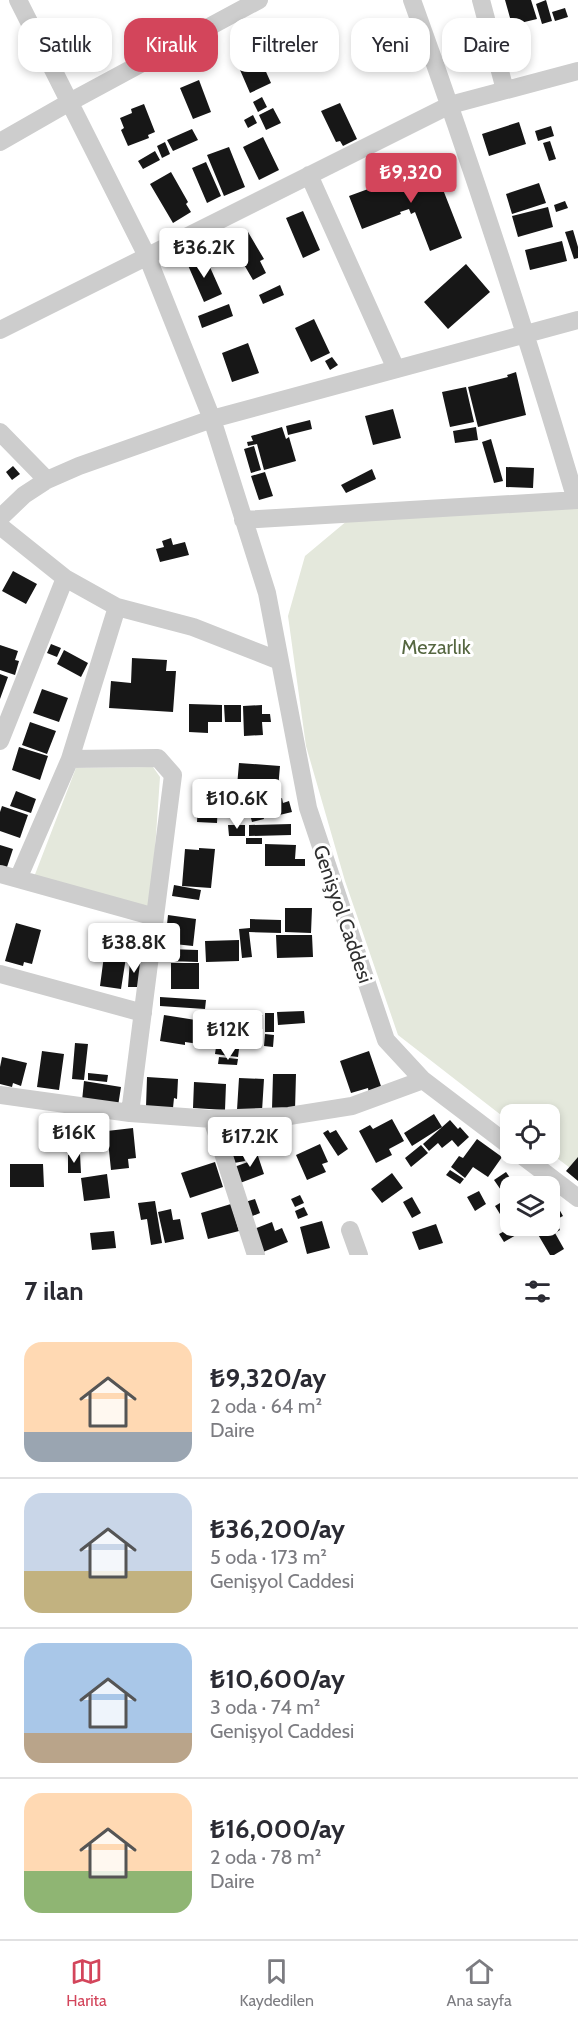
<!DOCTYPE html>
<html lang="tr">
<head>
<meta charset="utf-8">
<style>
  :root { --surface:#fff; --page:#f2f2f3; --text:#2b2b33; --muted:#7c7c81; --line:#e1e1e2; --accent:#d3455b }
  body { margin:0; font-family:Cabin,sans-serif; background:var(--page); color:var(--text); height:100vh; display:flex; flex-direction:column; font-size:22px; white-space:nowrap }
  * { box-sizing:border-box; margin:0 }
  p { font-size:20px; color:var(--muted) }
  .icon { flex:none; width:33px; height:33px; fill:none; stroke:currentColor; stroke-width:2; stroke-linecap:round; stroke-linejoin:round }
  .map { position:relative; height:1255px; overflow:hidden }
  .sheet { display:flex; flex-direction:column; background:var(--surface); flex:1 }
  .sheet>* { flex:none }
  .top-card { position:absolute; left:18px; top:18px; width:543px; height:54px; display:flex; gap:12px }
  .controls { position:absolute; left:500px; top:1104px; display:grid; gap:12px }
  .controls a { display:grid; place-items:center; width:60px; height:60px; border-radius:12px; background:var(--surface); box-shadow:0 3px 9px #0003; font-size:30px }
  .price { position:absolute; translate:-50% -51px; padding:0 14px; border-radius:6px; background:#fff; color:#222; font-size:20px; line-height:39px; filter:drop-shadow(0 2px 3px #0008) }
  .price::after { content:''; position:absolute; left:50%; top:36px; width:18px; height:14px; margin-left:-9px; background:inherit; clip-path:polygon(0 0,100% 0,50% 100%) }
  .price.selected { background:var(--accent); color:#fff }
  ul { padding:0; list-style:none }
  li { display:flex; align-items:center; gap:18px; height:150px; padding:0 24px }
  li+li { border-top:2px solid var(--line) }
  li span { display:grid; place-items:center; flex:none; width:168px; height:120px; border-radius:18px; color:#555 }
  li>.icon { margin-inline-start:auto }
  span .icon { width:72px; height:72px; fill:#fffc; stroke-width:1 }
  li b { font-size:26px }
  h2 { display:flex; justify-content:space-between; align-items:center; height:72px; padding:0 24px; font-size:26px }
  .chip { padding:0 21px; border-radius:18px; background:var(--surface); box-shadow:0 3px 9px #0003; font-size:21px; line-height:54px }
  .chip.selected { background:var(--accent); color:#fff }
  .dock { display:flex; justify-content:space-around; align-items:center; height:84px; border-top:2px solid var(--line); background:var(--surface); font-size:16px; color:var(--muted) }
  .dock a { display:grid; justify-items:center; gap:3px }
  .dock .selected { color:var(--accent) }
  .map>svg:first-child { display:block }
</style>
</head>
<body>
<div class="map">
<svg width="578" height="1255" viewBox="0 0 578 1255">
  <rect width="100%" height="100%" fill="#fff"/>
  <path fill="#e4e8dc" d="M578 496V1174L549 1152V1114H510V1122L398 1035 345 881 306 746 288 616 305 556 366 505Z
    M153 767 160 777 151 907 34 877 76 768Z"/>
  <path fill="#171717" d="M505 0H531L537 19 512 25Z
    M546 0 552 21 542 24 536 4Z
    M565 8 568 17 555 21 552 12Z
    M87 26 104 56 89 64 72 34Z
    M255 47 271 83 250 93 234 56Z
    M199 80 211 112 193 119 180 88Z
    M262 97 267 107 258 112 253 102Z
    M340 103 357 139 343 146 340 141 336 142 321 111Z
    M144 104 155 132 148 135 149 138 128 146 121 130 124 128 120 118 132 113 131 109Z
    M273 108 281 123 266 130 259 115Z
    M253 115 257 123 248 128 244 120Z
    M519 122 526 144 489 156 482 134Z
    M551 126 554 136 538 141 535 131Z
    M192 129 198 140 173 151 167 140Z
    M263 137 279 170 259 180 243 147Z
    M550 141 556 159 549 161 543 143Z
    M165 142 170 154 162 158 157 146Z
    M229 147 245 187 224 196 207 155Z
    M155 151 160 160 143 169 138 161Z
    M431 159 462 238 430 251 415 212 411 214 409 209 400 212 401 214 362 229 349 196 390 181 388 175Z
    M206 162 221 196 207 203 192 168Z
    M171 172 188 202 186 204 191 212 173 223 150 184Z
    M539 183 546 203 512 214 506 194Z
    M565 201 568 208 556 212 554 205Z
    M548 207 553 227 518 237 512 216Z
    M303 211 320 250 303 258 286 218Z
    M573 230 578 247V258L574 259 565 232Z
    M248 232 264 259 260 261 266 273 253 280 232 244 240 240 238 237Z
    M562 241 567 261 530 270 525 250Z
    M205 256 222 294 204 302 187 263Z
    M466 264 490 292 448 329 424 302Z
    M280 285 284 295 263 304 259 295Z
    M229 304 233 316 202 328 198 316Z
    M314 319 330 353 311 362 295 328Z
    M248 343 259 373 232 382 222 353Z
    M332 357 338 365 330 370 325 361Z
    M516 372 526 415 478 427 468 387 508 377 507 375Z
    M466 387 474 422 450 427 442 392Z
    M393 409 401 438 373 445 365 416Z
    M310 420 312 429 288 435 286 426Z
    M282 427 286 439 289 437 296 461 264 470 257 444 248 446 247 442 253 441 251 436Z
    M476 427 478 440 455 443 453 431Z
    M491 439 503 481 494 483 482 442Z
    M254 446 261 470 251 473 244 449Z
    M13 466 20 474 12 480 6 472Z
    M506 467 534 468 533 488 506 487Z
    M372 469 376 479 346 493 341 485Z
    M265 472 273 496 259 500 251 476Z
    M171 538 173 545 185 542 189 555 160 562 156 549 164 547 162 541Z
    M13 571 37 584 26 604 2 591Z
    M51 644 61 648 57 657 47 653Z
    M0 645 18 651 15 660 19 661 15 675 0 670Z
    M64 650 88 663 81 677 57 664Z
    M132 658 167 660 166 671H176L173 712 109 708 111 681 131 683Z
    M0 674 8 677 0 699Z
    M42 689 68 698 59 722 33 713Z
    M189 704 222 705V722H208V733L189 732Z
    M224 705H241V722H225Z
    M262 705V714H270L271 722H262L263 735 244 736 243 706Z
    M30 722 56 731 47 754 22 745Z
    M19 747 48 756 40 780 12 770Z
    M239 763 280 766 278 789 237 786Z
    M16 791 36 799 31 813 10 806Z
    M282 798 283 803 289 801 292 812 267 818 264 808 272 806 271 801Z
    M198 802 218 803 217 823 197 822Z
    M2 806 28 815 20 838 0 831V812Z
    M261 808 264 819 252 822 249 811Z
    M291 824V835L249 836V825Z
    M228 825H245V836H229Z
    M246 838H262V844H246Z
    M265 844 296 845 295 859H305V866H265Z
    M0 845 13 849 5 873 0 871Z
    M199 848 215 849 211 888 182 886 185 849 199 850Z
    M174 885 201 890 199 900 172 896Z
    M285 908H312L311 933 285 932Z
    M168 915 196 919 193 946 165 943Z
    M250 919 281 920V933L249 932 252 957 242 958 239 929 250 928Z
    M16 923 41 930 32 964 24 962 23 966 5 961Z
    M276 935H312L313 957 277 958Z
    M239 940V961L206 962 205 941Z
    M105 948 127 951 121 989 100 986Z
    M168 949 198 950V962L168 961Z
    M130 960 141 962 139 987H128Z
    M171 963H199V989H171Z
    M160 997 206 1000 205 1009 160 1006Z
    M304 1011 305 1023 278 1025 277 1012Z
    M265 1013H274V1032H265Z
    M164 1015 202 1021 199 1044 185 1042V1045L160 1041Z
    M242 1015H263V1029H242Z
    M265 1034 274 1035 273 1047 264 1046Z
    M75 1043 88 1044 84 1080 72 1079Z
    M216 1047 239 1049 238 1057 215 1054Z
    M42 1051 64 1054 59 1090 37 1087Z
    M369 1051 382 1089 369 1094 368 1088 351 1093 340 1061Z
    M2 1057 27 1063 21 1086 13 1083 12 1087 0 1084V1067Z
    M219 1057 238 1059 237 1065 218 1064Z
    M88 1073 108 1075 107 1082 88 1080Z
    M273 1074H296L295 1110 272 1109Z
    M147 1077 178 1079 177 1099 174 1098 173 1108 146 1107Z
    M239 1078 264 1079 262 1111 237 1110Z
    M84 1081 121 1087 118 1106 82 1101Z
    M194 1082 226 1084 225 1110 193 1108Z
    M434 1114 442 1127 412 1146 404 1133Z
    M392 1119 404 1141 389 1149 392 1155 376 1163 359 1131 370 1125 373 1129Z
    M450 1120 458 1129 460 1127 469 1137 458 1147 452 1140 442 1148 438 1143 429 1151 423 1144Z
    M56 1125 79 1126V1152L56 1151Z
    M133 1128 136 1158 128 1159 129 1168 111 1170 107 1131Z
    M328 1130 330 1133 336 1130 348 1149 338 1156 323 1133Z
    M237 1133 245 1161 234 1163 227 1135Z
    M286 1133V1149H266V1134Z
    M477 1139 502 1157 488 1177 473 1167 465 1178 451 1167 459 1156 463 1158Z
    M320 1144 328 1162 322 1164 326 1172 307 1180 296 1155Z
    M421 1145 428 1153 411 1167 405 1158Z
    M256 1150 264 1174 240 1183 234 1167 248 1162 245 1154Z
    M80 1154 81 1173H68V1155Z
    M578 1157V1181L566 1171Z
    M215 1162 223 1187 190 1198 181 1173Z
    M10 1164H43L44 1187H10Z
    M450 1170 464 1179 460 1184 446 1175Z
    M506 1172 515 1185 510 1186 503 1193 494 1180Z
    M392 1173 403 1188 382 1203 371 1189Z
    M107 1174 110 1198 84 1201 81 1178Z
    M479 1191 486 1204 475 1211 467 1197Z
    M300 1195 304 1203 295 1207 291 1199Z
    M412 1197 421 1213 412 1218 403 1202Z
    M510 1197V1225L508 1227 495 1206Z
    M255 1199 260 1213 250 1217 245 1202Z
    M155 1201 162 1243 151 1245 147 1219 141 1220 138 1203Z
    M555 1202 563 1216 555 1220 560 1230 555 1233 564 1249 554 1255H550L533 1226H549V1206Z
    M231 1204 239 1231 208 1239 201 1213Z
    M304 1207 308 1215 298 1219 295 1211Z
    M171 1209 173 1220 180 1219 184 1239 165 1243 158 1212Z
    M322 1221 330 1248 307 1254 300 1227Z
    M272 1222 275 1231 282 1228 288 1242 263 1252 254 1229Z
    M436 1224 443 1243 419 1250 412 1232Z
    M514 1226H526L528 1228 504 1242 499 1234Z
    M114 1231 116 1248 92 1250 90 1233Z"/>
  <g fill="none" stroke-linecap="round" stroke-linejoin="round">
    <path stroke="#cdcdcd" stroke-width="18" d="M18 0 147 256 212 419 267 593 308 808 386 1040 423 1080 510 1146
      M412 0C472 165 526 332 576 500
      M481 0 505 90
      M0 142 68 103 259 0
      M309 175 396 369
      M0 330 450 105 578 71
      M0 432 47 480
      M0 518 24 495 47 480 79 466 212 419 578 320
      M243 520 578 500
      M0 526 65 578 117 607 193 627 280 661
      M0 741 65 578
      M70 759 158 758 173 775 130 1113
      M0 874 155 917
      M18 879 70 759 117 607
      M0 974 143 1013
      M0 1095 130 1113 212 1119 289 1116 352 1106 423 1080
      M212 1119 256 1255
      M520 1154 578 1198
      M350 1230 359 1255"/>
  </g>
  <g text-anchor="middle" dominant-baseline="central" stroke-width="6" stroke-linejoin="round" paint-order="stroke">
    <g font-size="20" fill="#566741" stroke="#fff">
      <text x="436" y="647">Mezarlık</text>
    </g>
    <g font-size="20" fill="#303030" stroke="#fff">
      <text transform="translate(343 914) rotate(71)">Genişyol Caddesi</text>
    </g>
  </g>
</svg>
<div class="controls">
<a><svg class="icon" aria-label="locate" viewBox="0 0 24 24"><circle cx="12" cy="12" r="6"/><path d="M12 2v4M12 18v4M2 12h4M18 12h4"/></svg></a>
<a><svg class="icon" aria-label="layers" viewBox="0 0 24 24"><path d="M12 4l9 5-9 5-9-5zM3 14l9 5 9-5"/></svg></a>
</div>
<b class="price selected" style="left:411px;top:204px">₺9,320</b>
<b class="price" style="left:204px;top:279px">₺36.2K</b>
<b class="price" style="left:237px;top:830px">₺10.6K</b>
<b class="price" style="left:134px;top:974px">₺38.8K</b>
<b class="price" style="left:228px;top:1061px">₺12K</b>
<b class="price" style="left:74px;top:1164px">₺16K</b>
<b class="price" style="left:250px;top:1168px">₺17.2K</b>
<div class="top-card">
<a class="chip">Satılık</a>
<a class="chip selected">Kiralık</a>
<a class="chip">Filtreler</a>
<a class="chip">Yeni</a>
<a class="chip">Daire</a>
</div>
</div>
<section class="sheet">
<h2>7 ilan<svg class="icon" aria-label="filters" viewBox="0 0 24 24"><path d="M4 7h16M4 17h16"/><circle cx="9" cy="7" r="2"/><circle cx="15" cy="17" r="2"/></svg></h2>
<ul>
<li><span style="background:linear-gradient(#ffd9b3 75%,#9aa5b1 0)"><svg class="icon" aria-label="home" viewBox="0 0 24 24"><path d="M3 11l9-7 9 7M6 9v11h12V9"/></svg></span><div><b>₺9,320/ay</b><p>2 oda · 64 m²</p><p>Daire</p></div></li>
<li><span style="background:linear-gradient(#c9d6e8 65%,#c2b280 0)"><svg class="icon" aria-label="home" viewBox="0 0 24 24"><path d="M3 11l9-7 9 7M6 9v11h12V9"/></svg></span><div><b>₺36,200/ay</b><p>5 oda · 173 m²</p><p>Genişyol Caddesi</p></div></li>
<li><span style="background:linear-gradient(#a9c7e8 75%,#b9a48a 0)"><svg class="icon" aria-label="home" viewBox="0 0 24 24"><path d="M3 11l9-7 9 7M6 9v11h12V9"/></svg></span><div><b>₺10,600/ay</b><p>3 oda · 74 m²</p><p>Genişyol Caddesi</p></div></li>
<li><span style="background:linear-gradient(#ffd9b3 65%,#8fb573 0)"><svg class="icon" aria-label="home" viewBox="0 0 24 24"><path d="M3 11l9-7 9 7M6 9v11h12V9"/></svg></span><div><b>₺16,000/ay</b><p>2 oda · 78 m²</p><p>Daire</p></div></li>
</ul>
</section>
<nav class="dock">
<a class="selected"><svg class="icon" aria-label="map" viewBox="0 0 24 24"><path d="M3 6l6-2 6 2 6-2v14l-6 2-6-2-6 2zM9 4v14M15 6v14"/></svg>Harita</a>
<a><svg class="icon" aria-label="saved" viewBox="0 0 24 24"><path d="M7 4h10v16l-5-4-5 4z"/></svg>Kaydedilen</a>
<a><svg class="icon" aria-label="home" viewBox="0 0 24 24"><path d="M3 11l9-7 9 7M6 9v11h12V9"/></svg>Ana sayfa</a>
</nav>
</body>
</html>
